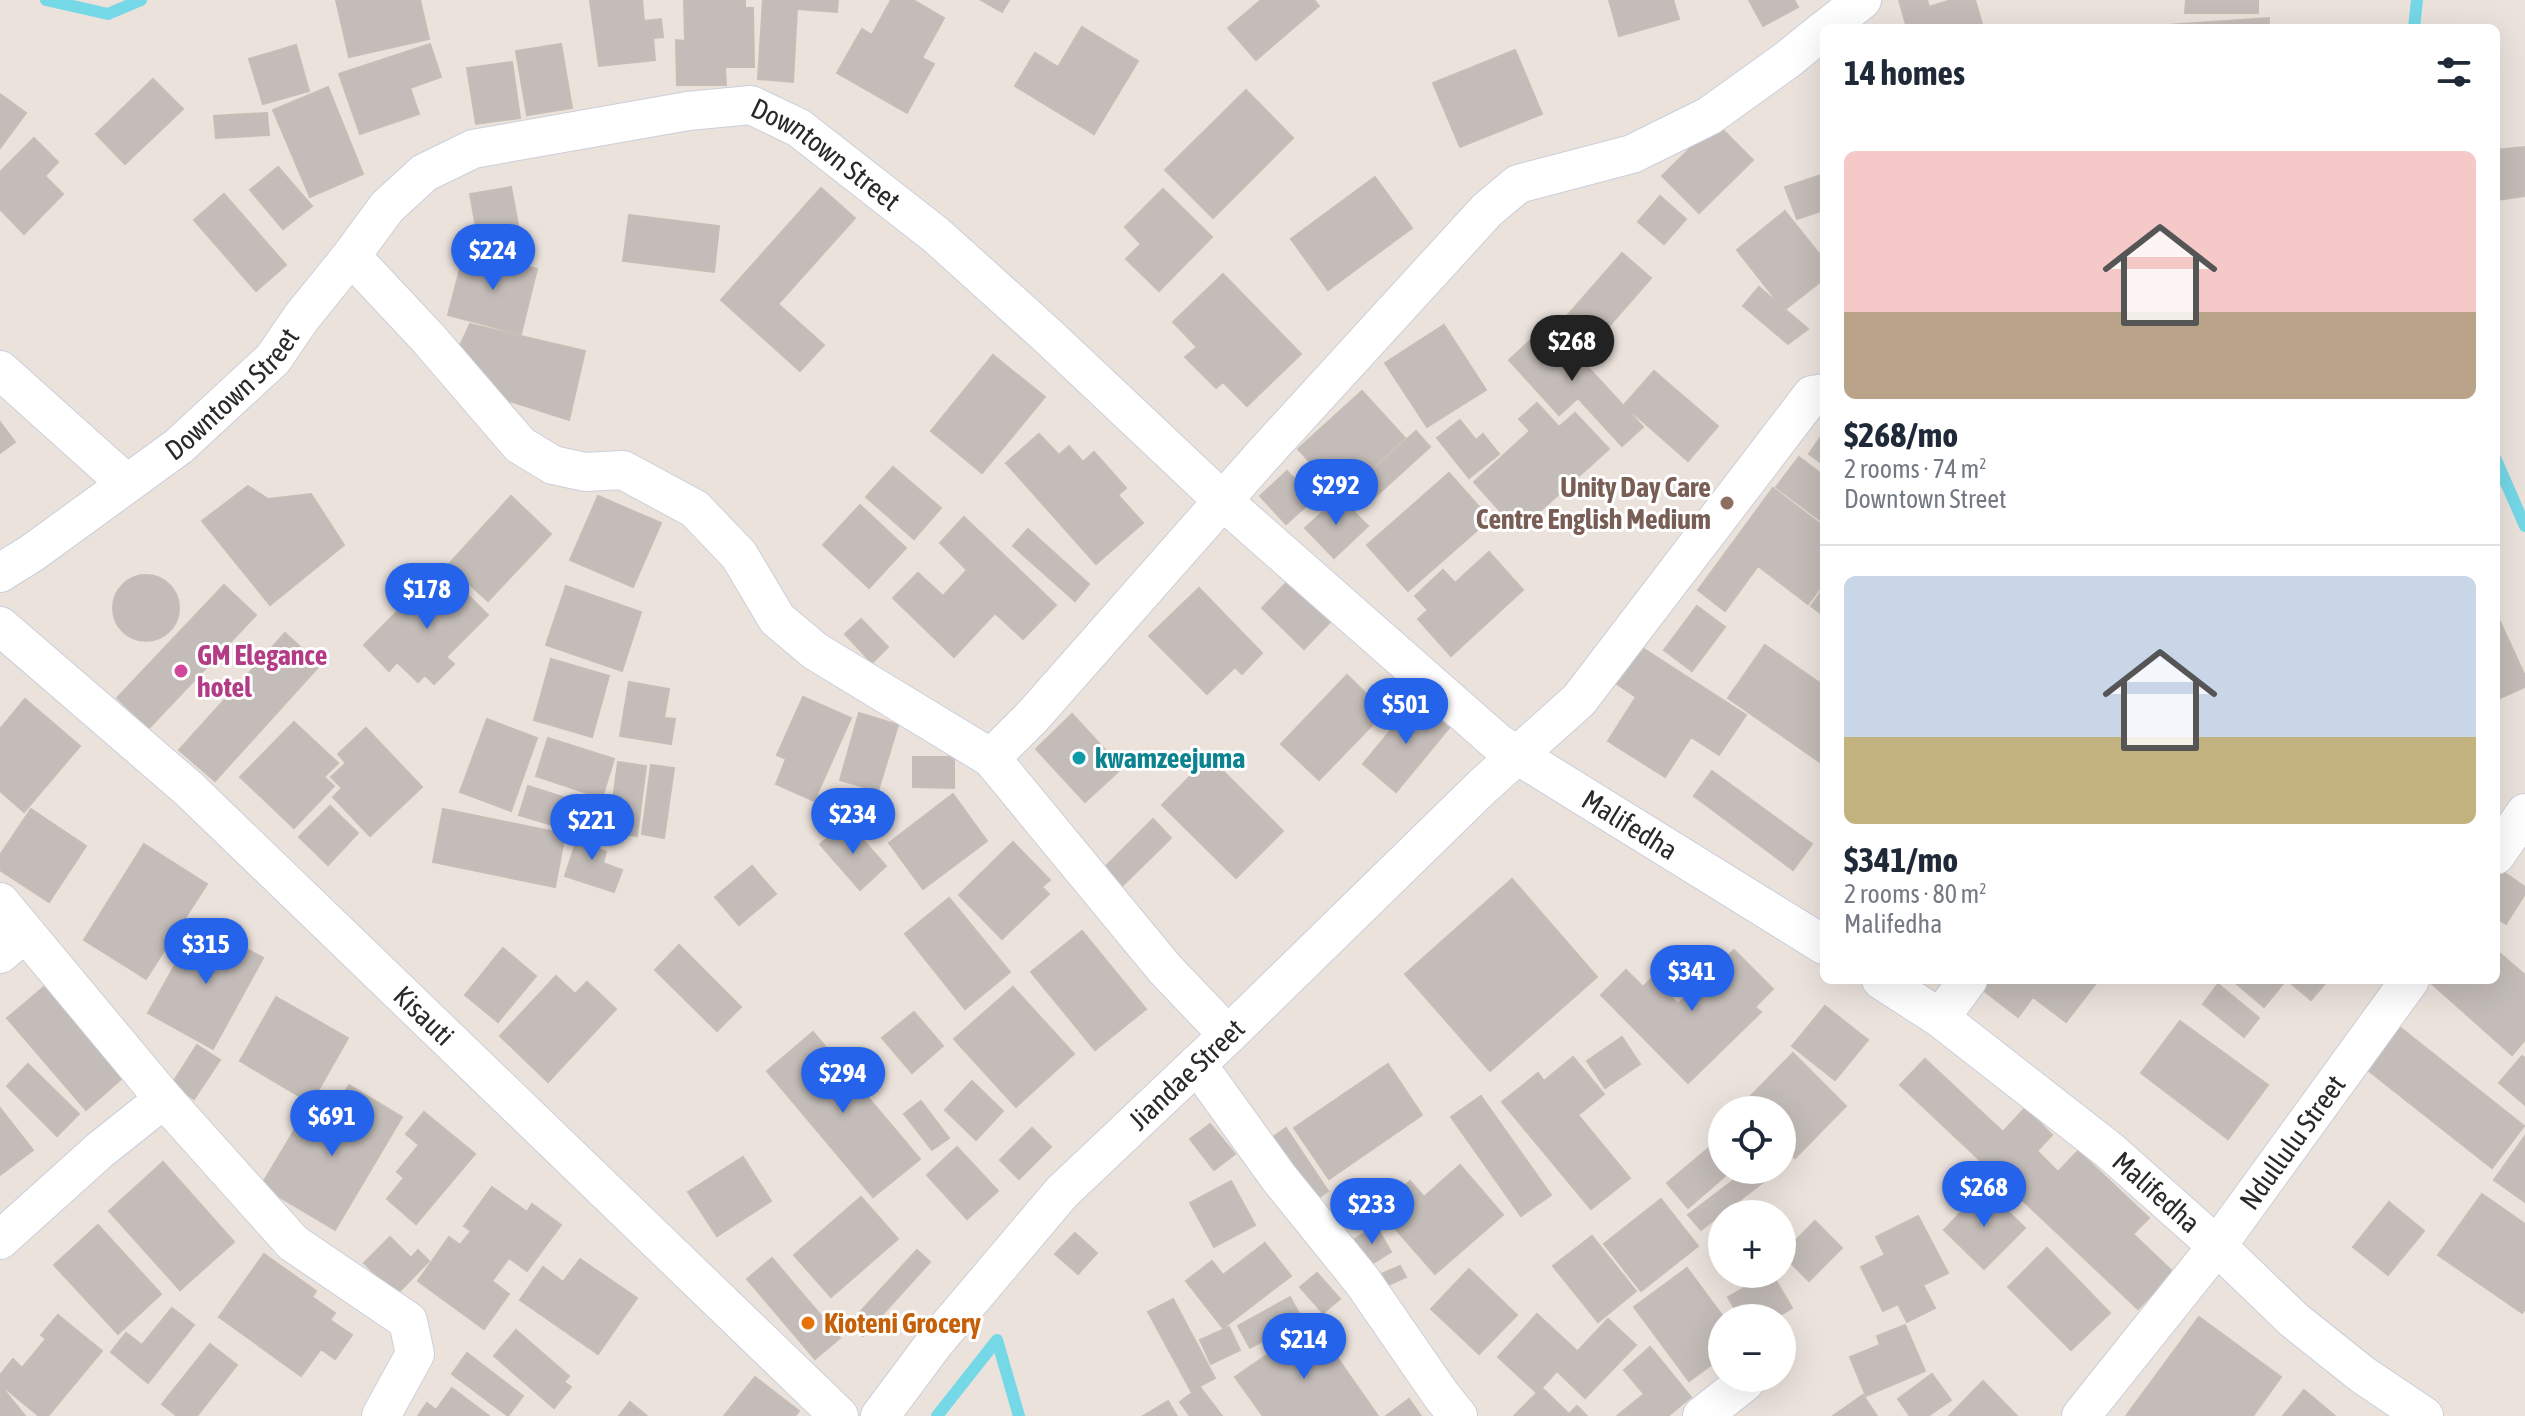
<!DOCTYPE html>
<html lang="en">
<head>
<meta charset="utf-8">
<style>
  :root { --surface:#fff; --page:#f6f6f7; --text:#1f2937; --muted:#747a83; --line:#e0e1e3; --accent:#2563eb }
  body { margin:0; font-family:"Asap Condensed",sans-serif; background:var(--page); color:var(--text); height:100vh; display:flex; flex-direction:column; font-size:30px; white-space:nowrap }
  * { box-sizing:border-box; margin:0 }
  p { font-size:26px; color:var(--muted) }
  .icon { flex:none; width:44px; height:44px; fill:none; stroke:currentColor; stroke-width:2; stroke-linecap:round; stroke-linejoin:round }
  .map { position:relative; flex:1; overflow:hidden }
  .side { position:absolute; left:1820px; top:24px; width:680px; height:960px; display:flex; flex-direction:column; background:var(--surface); border-radius:12px; box-shadow:0 8px 32px #0002 }
  .side>* { flex:none }
  .controls { position:absolute; left:1708px; top:1096px; display:grid; gap:16px }
  .controls a { display:grid; place-items:center; width:88px; height:88px; border-radius:50%; background:var(--surface); box-shadow:0 8px 32px #0002; font-size:40px }
  .price { position:absolute; translate:-50% -68px; padding:0 18px; border-radius:28px; background:var(--accent); color:#fff; font-size:26px; line-height:52px; filter:drop-shadow(0 2px 4px #0008) }
  .price::after { content:''; position:absolute; left:50%; top:48px; width:24px; height:18px; margin-left:-12px; background:inherit; clip-path:polygon(0 0,100% 0,50% 100%) }
  .price.selected { background:#222; color:#fff }
  ul { padding:0; list-style:none }
  li { display:grid; align-content:center; gap:16px; height:424px; padding:0 24px }
  li+li { border-top:2px solid var(--line) }
  li span { display:grid; place-items:center; height:248px; border-radius:12px; color:#555 }
  li>.icon { margin-inline-start:auto }
  span .icon { width:144px; height:144px; fill:#fffc; stroke-width:1 }
  li b { font-size:34px }
  h2 { display:flex; justify-content:space-between; align-items:center; height:96px; padding:0 24px; font-size:34px }
  .map>svg:first-child { display:block }
</style>
</head>
<body>
<div class="map">
<svg width="2525" height="1416" viewBox="0 0 2525 1416">
  <rect width="100%" height="100%" fill="#ebe2dc"/>
  <g fill="none" stroke-linecap="round" stroke-linejoin="round">
    <path stroke="#75d8e7" stroke-width="12" d="M46 0 108 14 141 0
      M2414 28 2417 0
      M2496 460 2525 526
      M937 1416 997 1340 1019 1416"/>
  </g>
  <path fill="#c3bcb8" stroke="#c6beb6" stroke-width="2" d="M336 0H420L429 39 349 57Z
    M601 0H642L644 21 661 19 663 37 653 38 655 60 599 66 590 1Z
    M684 0H745V8H753L754 67H725L726 85H677L676 40 685 41Z
    M763 0H838L837 12 797 9 793 82 758 79Z
    M891 0H913L944 18 922 58 934 64 907 113 837 73 862 29 872 35Z
    M981 0H1009L1002 12Z
    M1261 0H1314L1319 6 1256 60 1228 28Z
    M1609 0H1673L1679 19 1619 36Z
    M1749 0H1794L1798 7 1763 26Z
    M1899 0H1927L1929 7 1951 0H1975L1983 27 1907 28Z
    M2186 0H2258V13H2185Z
    M2269 18V28H2168V25Z
    M1082 27 1138 61 1094 134 1015 86 1035 53 1058 67Z
    M430 44 441 77 410 88 419 114 360 134 339 74Z
    M561 44 572 108 527 115 516 51Z
    M296 45 309 91 263 104 249 59Z
    M1515 50 1542 114 1460 147 1433 83Z
    M512 62 520 118 476 124 467 68Z
    M153 79 183 109 125 164 96 134Z
    M328 87 363 174 310 197 273 110Z
    M1246 90 1293 138 1213 218 1165 170Z
    M0 94 26 113 0 148Z
    M267 113 269 135 216 138 214 116Z
    M1716 123 1753 160 1699 213 1662 176Z
    M34 138 58 162 45 176 63 194 24 234 0 209V172Z
    M2525 147V196L2496 200V150Z
    M278 167 312 206 283 229 250 190Z
    M1824 174V210L1797 219 1785 187Z
    M1375 177 1412 228 1328 290 1291 239Z
    M511 187 519 230 478 238 470 194Z
    M821 188 855 218 778 304 824 345 800 371 721 300Z
    M1163 189 1212 237 1159 291 1126 259 1141 244 1125 227Z
    M224 194 286 265 256 291 194 220Z
    M1660 196 1686 219 1664 244 1638 222Z
    M1785 211 1824 260V279L1784 310 1737 250Z
    M629 215 719 226 714 272 623 261Z
    M465 250 537 269 521 334 448 315Z
    M1622 253 1651 278 1596 341 1567 316Z
    M1223 274 1301 354 1247 406 1223 382 1216 388 1185 357 1197 347 1173 322Z
    M1759 287 1808 329 1788 344 1743 306Z
    M470 324 585 351 569 420 510 401 503 414 452 363Z
    M1548 324 1643 427 1622 446 1578 398 1559 415 1509 360Z
    M1444 325 1486 390 1427 427 1385 363Z
    M993 355 1045 397 982 473 931 431Z
    M1654 371 1718 426 1688 461 1624 405Z
    M1362 391 1405 438 1341 496 1298 449Z
    M1537 403 1559 427 1575 413 1609 449 1518 531 1474 482 1530 431 1519 419Z
    M1460 420 1476 440 1483 434 1499 454 1469 478 1437 438Z
    M0 422 15 442 0 453Z
    M1416 431 1430 447 1366 505 1352 489Z
    M1824 432V465L1809 454Z
    M1039 434 1059 455 1069 446 1083 462 1094 452 1126 488 1118 495 1143 523 1096 564 1006 463Z
    M1799 457 1824 476V523L1776 487Z
    M893 467 941 508 914 539 866 497Z
    M1287 471 1314 499 1286 524 1260 496Z
    M1449 473 1490 519 1408 591 1367 545Z
    M248 486 268 499 311 494 344 545 270 605 202 521Z
    M1773 488 1824 527V583L1808 604 1758 566 1725 611 1698 590Z
    M511 496 551 534 488 601 448 565Z
    M598 496 661 523 633 587 570 560Z
    M1339 497 1368 526 1334 558 1305 528Z
    M860 505 906 548 869 588 823 545Z
    M964 517 1056 605 1023 639 995 613 954 657 893 598 918 573 943 596 967 570 940 543Z
    M1028 529 1089 584 1075 601 1013 546Z
    M1489 552 1523 590 1451 656 1418 619 1428 610 1415 596 1443 570 1455 583Z
    M434 574 454 594 461 588 488 615 446 657 454 664 434 684 425 675 418 682 397 662 389 671 364 645Z
    M113 608a33 33 0 1 1 66 0a33 33 0 1 1-66 0Z
    M1289 580 1331 621 1304 649 1262 608Z
    M224 585 256 615 149 728 117 698Z
    M566 586 641 612 622 671 546 645Z
    M1199 588 1262 653 1242 674 1235 667 1207 694 1149 636Z
    M1824 588V616L1811 606Z
    M1697 606 1725 627 1692 671 1664 650Z
    M2496 613 2525 676V687L2496 700Z
    M861 619 888 647 872 663 845 634Z
    M285 633 320 665 215 781 179 750Z
    M1765 645 1824 686V765L1728 698Z
    M1641 647 1746 715 1719 755 1691 737 1665 777 1608 741 1636 697 1617 684Z
    M551 659 609 676 592 737 534 720Z
    M1347 675 1385 712 1319 780 1281 744Z
    M629 682 669 689 664 718 675 719 671 744 620 736Z
    M803 697 851 718 814 801 776 784 786 759 777 755Z
    M25 699 80 746 24 812 0 791V729Z
    M1415 701 1449 728 1396 792 1363 764Z
    M859 713 898 725 878 791 840 780Z
    M1072 714 1122 768 1085 802 1036 749Z
    M487 719 537 738 511 811 460 792Z
    M294 722 338 763 324 777 334 786 294 828 240 777Z
    M366 728 422 787 370 836 333 797 342 788 331 777 346 763 338 754Z
    M548 738 614 759 602 798 536 776Z
    M913 757H954V788L913 787Z
    M1209 757 1283 831 1236 878 1162 805Z
    M618 762 646 766 637 836 604 832 608 799H613Z
    M651 765 674 768 664 838 642 834Z
    M1712 771 1812 844 1793 870 1694 796Z
    M528 786 584 804 576 832 519 815Z
    M953 794 987 841 923 889 889 843Z
    M330 806 358 833 328 865 299 837Z
    M31 809 86 846 49 902 0 870V855Z
    M443 809 565 834 555 887 433 862Z
    M1153 819 1171 838 1119 889 1101 871Z
    M847 822 886 866 860 890 820 844Z
    M582 824 601 830 595 848 606 852 603 863 622 870 614 892 565 876Z
    M1013 842 1050 880 1042 887 1049 894 1002 939 959 895Z
    M144 844 207 884 146 979 84 940Z
    M752 866 776 894 739 925 715 897Z
    M2502 871 2525 887V894L2506 924 2496 918V880Z
    M1512 879 1597 977 1490 1071 1405 974Z
    M949 898 1010 972 965 1009 905 934Z
    M199 922 263 958 213 1049 148 1013Z
    M1082 931 1146 1009 1095 1050 1031 972Z
    M679 945 741 1007 717 1031 655 970Z
    M503 948 536 976 498 1022 465 995Z
    M1734 950 1773 989 1755 1007 1761 1012 1688 1083 1601 995 1626 970 1643 987 1652 978 1678 1004Z
    M2496 950 2525 975V1040L2512 1055 2431 983 2434 980H2496Z
    M556 976 575 994 587 982 616 1009 548 1082 500 1036Z
    M1976 980H2094L2097 982 2066 1022 2033 997 2018 1017 1974 983Z
    M2232 980H2286L2264 1007Z
    M2287 980H2328L2311 1000Z
    M50 982 128 1073 86 1110 7 1018Z
    M2218 984 2259 1018 2244 1037 2203 1004Z
    M1013 987 1074 1054 1016 1107 954 1039Z
    M276 997 348 1038 311 1103 240 1061Z
    M1825 1006 1868 1040 1835 1080 1792 1046Z
    M914 1012 943 1046 912 1073 882 1038Z
    M2180 1021 2268 1085 2228 1139 2141 1073Z
    M2397 1025 2524 1126 2492 1168 2364 1067Z
    M813 1032 920 1159 873 1197 767 1071Z
    M1622 1037 1640 1064 1605 1088 1587 1061Z
    M197 1045 220 1060 194 1099 172 1084Z
    M1793 1053 1846 1106 1795 1158 1782 1145V1110H1747L1742 1105Z
    M2522 1056 2525 1058V1105L2499 1083Z
    M1573 1057 1604 1094 1578 1115 1630 1178 1591 1209 1502 1102 1538 1073 1544 1081Z
    M1925 1059 2003 1132 2025 1108 2052 1135 2037 1151 2058 1172 2078 1151 2149 1218 2133 1234 2173 1272 2138 1309 1900 1085Z
    M28 1064 79 1114 57 1136 7 1086Z
    M1388 1064 1422 1115 1329 1179 1294 1128Z
    M972 1081 1003 1111 976 1140 945 1110Z
    M349 1085 402 1117 335 1230 261 1186 301 1119 321 1131Z
    M1481 1096 1551 1195 1521 1216 1451 1117Z
    M921 1101 949 1138 932 1150 904 1114Z
    M0 1108 33 1150 0 1175Z
    M424 1112 475 1154 416 1224 387 1199 404 1178 397 1172 419 1145 406 1134Z
    M1210 1124 1235 1154 1214 1170 1190 1139Z
    M1032 1128 1051 1147 1019 1179 1000 1160Z
    M1286 1128 1328 1191 1306 1207 1263 1144Z
    M2525 1136V1202L2494 1180Z
    M1722 1137V1170H1732L1688 1208 1667 1183Z
    M957 1147 998 1191 967 1219 927 1175Z
    M743 1157 771 1201 717 1236 688 1192Z
    M163 1162 234 1242 180 1290 109 1211Z
    M1460 1165 1503 1215 1435 1274 1378 1209 1410 1181 1424 1197Z
    M1747 1170H1779L1701 1230 1688 1215Z
    M1231 1181 1255 1225 1214 1247 1190 1203Z
    M492 1187 527 1212 532 1204 561 1225 527 1271 509 1258 492 1281 509 1294 484 1329 418 1281 449 1237 460 1245 471 1231 464 1226Z
    M1984 1188 2025 1228 1984 1269 1944 1230Z
    M2482 1194 2525 1224V1309L2522 1313 2438 1255Z
    M861 1197 898 1239 831 1297 794 1255Z
    M1661 1199 1698 1246 1641 1291 1604 1244Z
    M2389 1202 2424 1231 2388 1275 2353 1247Z
    M1918 1216 1948 1273 1923 1285 1935 1308 1907 1322 1898 1304 1883 1311 1861 1267 1885 1255 1876 1237Z
    M1815 1221 1842 1248 1809 1281 1782 1254Z
    M98 1225 161 1294 118 1334 54 1265Z
    M1376 1226 1391 1252 1368 1266 1353 1240Z
    M1075 1233 1097 1253 1078 1274 1055 1254Z
    M1592 1236 1636 1291 1598 1322 1553 1266Z
    M390 1237 411 1258 418 1250 429 1261 396 1295 364 1263Z
    M1265 1243 1291 1276 1223 1328 1186 1281 1212 1261 1223 1275Z
    M2047 1248 2110 1313 2071 1350 2008 1287Z
    M917 1250 930 1262 863 1336 849 1324Z
    M264 1254 316 1291 312 1297 335 1313 330 1320 352 1335 335 1359 321 1349 301 1376 219 1317Z
    M772 1258 840 1338 815 1359 747 1279Z
    M580 1259 637 1298 598 1354 520 1300 543 1267 563 1282Z
    M1400 1266 1406 1277 1384 1287 1379 1275Z
    M1687 1268 1724 1318 1722 1357 1689 1381 1634 1307Z
    M1469 1269 1517 1315 1479 1354 1431 1309Z
    M1317 1273 1340 1299 1323 1313 1300 1287Z
    M1768 1274H1772L1792 1308 1775 1318H1740L1728 1297Z
    M1290 1297 1302 1319 1250 1348 1238 1326Z
    M1173 1299 1215 1378 1191 1391 1148 1312Z
    M172 1308 194 1325 148 1383 111 1352 126 1333 142 1345Z
    M1537 1314 1576 1350 1537 1393 1498 1357Z
    M58 1315 102 1351 48 1416H39L0 1384V1375L13 1359 22 1368 46 1339 41 1335Z
    M2199 1317 2281 1377 2253 1416H2126Z
    M1608 1319 1636 1345 1585 1398 1558 1372Z
    M1313 1323 1378 1416H1263L1235 1377Z
    M1905 1325 1925 1371 1866 1396 1850 1357 1880 1345 1877 1336Z
    M1229 1327 1240 1350 1211 1364 1200 1340Z
    M516 1330 569 1376 564 1382 571 1387 554 1408 494 1356Z
    M210 1344 237 1365 197 1416H177L162 1404Z
    M1650 1347 1691 1397 1668 1416H1617L1644 1394 1624 1370Z
    M467 1353 523 1396 508 1416 452 1374Z
    M1932 1374 1951 1400 1928 1416H1910L1898 1399Z
    M755 1377 799 1411 795 1416H724Z
    M1983 1381 2017 1416H1949Z
    M0 1385 25 1416H0Z
    M1200 1387 1222 1416H1190L1180 1402Z
    M452 1388 489 1416H418L427 1403 436 1410Z
    M1542 1388 1569 1414 1577 1406 1587 1416H1514Z
    M2304 1390 2335 1416H2283Z
    M1863 1395 1877 1416H1833Z
    M1409 1399 1421 1416H1386Z
    M1168 1401 1177 1416H1143Z
    M630 1402 647 1416H619Z"/>
  <g fill="none" stroke-linecap="round" stroke-linejoin="round">
    <defs>
      <g id="minor">
        <path d="M1827 28 1862 0"/>
        <path d="M351 256 428 338 520 445 553 465 585 472 623 470 695 509 739 555 777 619 815 651 991 758 1165 969 1228 1035"/>
        <path d="M0 370 126 483"/>
        <path id="s1" d="M0 573 32 553 179 446 273 359 301 318 351 256 387 207 424 173 473 149 688 111 751 105 799 128 936 235 1049 337 1223 501 1498 743 1824 945"/>
        <path id="s2" d="M0 626 189 789 839 1416"/>
        <path d="M991 758 1033 716 1263 455 1487 210 1518 184 1632 154 1709 116 1787 60 1824 30"/>
        <path d="M2496 855 2525 813"/>
        <path d="M0 902 164 1099 293 1243 408 1321 415 1354 381 1416"/>
        <path d="M0 954 25 933"/>
        <path id="s3" d="M1881 980 1940 1018 2109 1150 2217 1246 2294 1320 2363 1375 2424 1416"/>
        <path d="M1940 1018 1968 980"/>
        <path d="M1197 1064 1279 1178 1363 1282 1441 1395 1458 1416"/>
        <path d="M0 1240 100 1150 164 1099"/>
        <path id="s4" d="M880 1416 936 1341 1062 1192 1228 1035 1483 786 1579 700 1812 395 1824 393"/>
        <path d="M1702 1416 1745 1382"/>
        <path id="s5" d="M2081 1416 2217 1246 2410 980"/>
      </g>
    </defs>
    <use href="#minor" stroke="#cacfda" stroke-width="40"/>
    <use href="#minor" stroke="#fff" stroke-width="38"/>
  </g>
  <circle fill="#8d6e63" stroke="#fff" stroke-width="3" cx="1727" cy="503" r="8"/>
  <circle fill="#d1479c" stroke="#fff" stroke-width="3" cx="181" cy="671" r="8"/>
  <circle fill="#0f9aa8" stroke="#fff" stroke-width="3" cx="1079" cy="758" r="8"/>
  <circle fill="#e8710a" stroke="#fff" stroke-width="3" cx="808" cy="1323" r="8"/>
  <g text-anchor="middle" dominant-baseline="central" stroke-width="6" stroke-linejoin="round" paint-order="stroke">
    <g font-size="28" fill="#292929" stroke="#fff">
      <text stroke="none"><textPath href="#s1" startOffset="1014">Downtown Street</textPath></text>
      <text stroke="none"><textPath href="#s1" startOffset="294">Downtown Street</textPath></text>
      <text stroke="none"><textPath href="#s1" startOffset="2064">Malifedha</textPath></text>
      <text stroke="none"><textPath href="#s2" startOffset="576">Kisauti</textPath></text>
      <text stroke="none"><textPath href="#s4" startOffset="460">Jiandae Street</textPath></text>
      <text stroke="none"><textPath href="#s5" startOffset="346">Ndullulu Street</textPath></text>
      <text stroke="none"><textPath href="#s3" startOffset="348">Malifedha</textPath></text>
    </g>
    <g font-size="28" font-weight="bold" fill="#785e54" stroke="#fff" text-anchor="end">
      <text x="1711" y="487">Unity Day Care<tspan x="1711" dy="32">Centre English Medium</tspan></text>
    </g>
    <g font-size="28" font-weight="bold" fill="#b23c85" stroke="#fff" text-anchor="start">
      <text x="197" y="655">GM Elegance<tspan x="197" dy="32">hotel</tspan></text>
    </g>
    <g font-size="28" font-weight="bold" fill="#0d838f" stroke="#fff" text-anchor="start">
      <text x="1095" y="758">kwamzeejuma</text>
    </g>
    <g font-size="28" font-weight="bold" fill="#c56008" stroke="#fff" text-anchor="start">
      <text x="824" y="1323">Kioteni Grocery</text>
    </g>
  </g>
</svg>
<div class="controls">
<a><svg class="icon" aria-label="locate" viewBox="0 0 24 24"><circle cx="12" cy="12" r="6"/><path d="M12 2v4M12 18v4M2 12h4M18 12h4"/></svg></a>
<a>+</a>
<a>−</a>
</div>
<b class="price" style="left:493px;top:292px">$224</b>
<b class="price selected" style="left:1572px;top:383px">$268</b>
<b class="price" style="left:1336px;top:527px">$292</b>
<b class="price" style="left:427px;top:631px">$178</b>
<b class="price" style="left:1406px;top:746px">$501</b>
<b class="price" style="left:853px;top:856px">$234</b>
<b class="price" style="left:592px;top:862px">$221</b>
<b class="price" style="left:206px;top:986px">$315</b>
<b class="price" style="left:1692px;top:1013px">$341</b>
<b class="price" style="left:843px;top:1115px">$294</b>
<b class="price" style="left:332px;top:1158px">$691</b>
<b class="price" style="left:1984px;top:1229px">$268</b>
<b class="price" style="left:1372px;top:1246px">$233</b>
<b class="price" style="left:1304px;top:1381px">$214</b>
<section class="side">
<h2>14 homes<svg class="icon" aria-label="filters" viewBox="0 0 24 24"><path d="M4 7h16M4 17h16"/><circle cx="9" cy="7" r="2"/><circle cx="15" cy="17" r="2"/></svg></h2>
<ul>
<li><span style="background:linear-gradient(#f6c9c9 65%,#b9a48a 0)"><svg class="icon" aria-label="home" viewBox="0 0 24 24"><path d="M3 11l9-7 9 7M6 9v11h12V9"/></svg></span><div><b>$268/mo</b><p>2 rooms · 74 m²</p><p>Downtown Street</p></div></li>
<li><span style="background:linear-gradient(#c9d6e8 65%,#c2b280 0)"><svg class="icon" aria-label="home" viewBox="0 0 24 24"><path d="M3 11l9-7 9 7M6 9v11h12V9"/></svg></span><div><b>$341/mo</b><p>2 rooms · 80 m²</p><p>Malifedha</p></div></li>
</ul>
</section>
</div>
</body>
</html>
